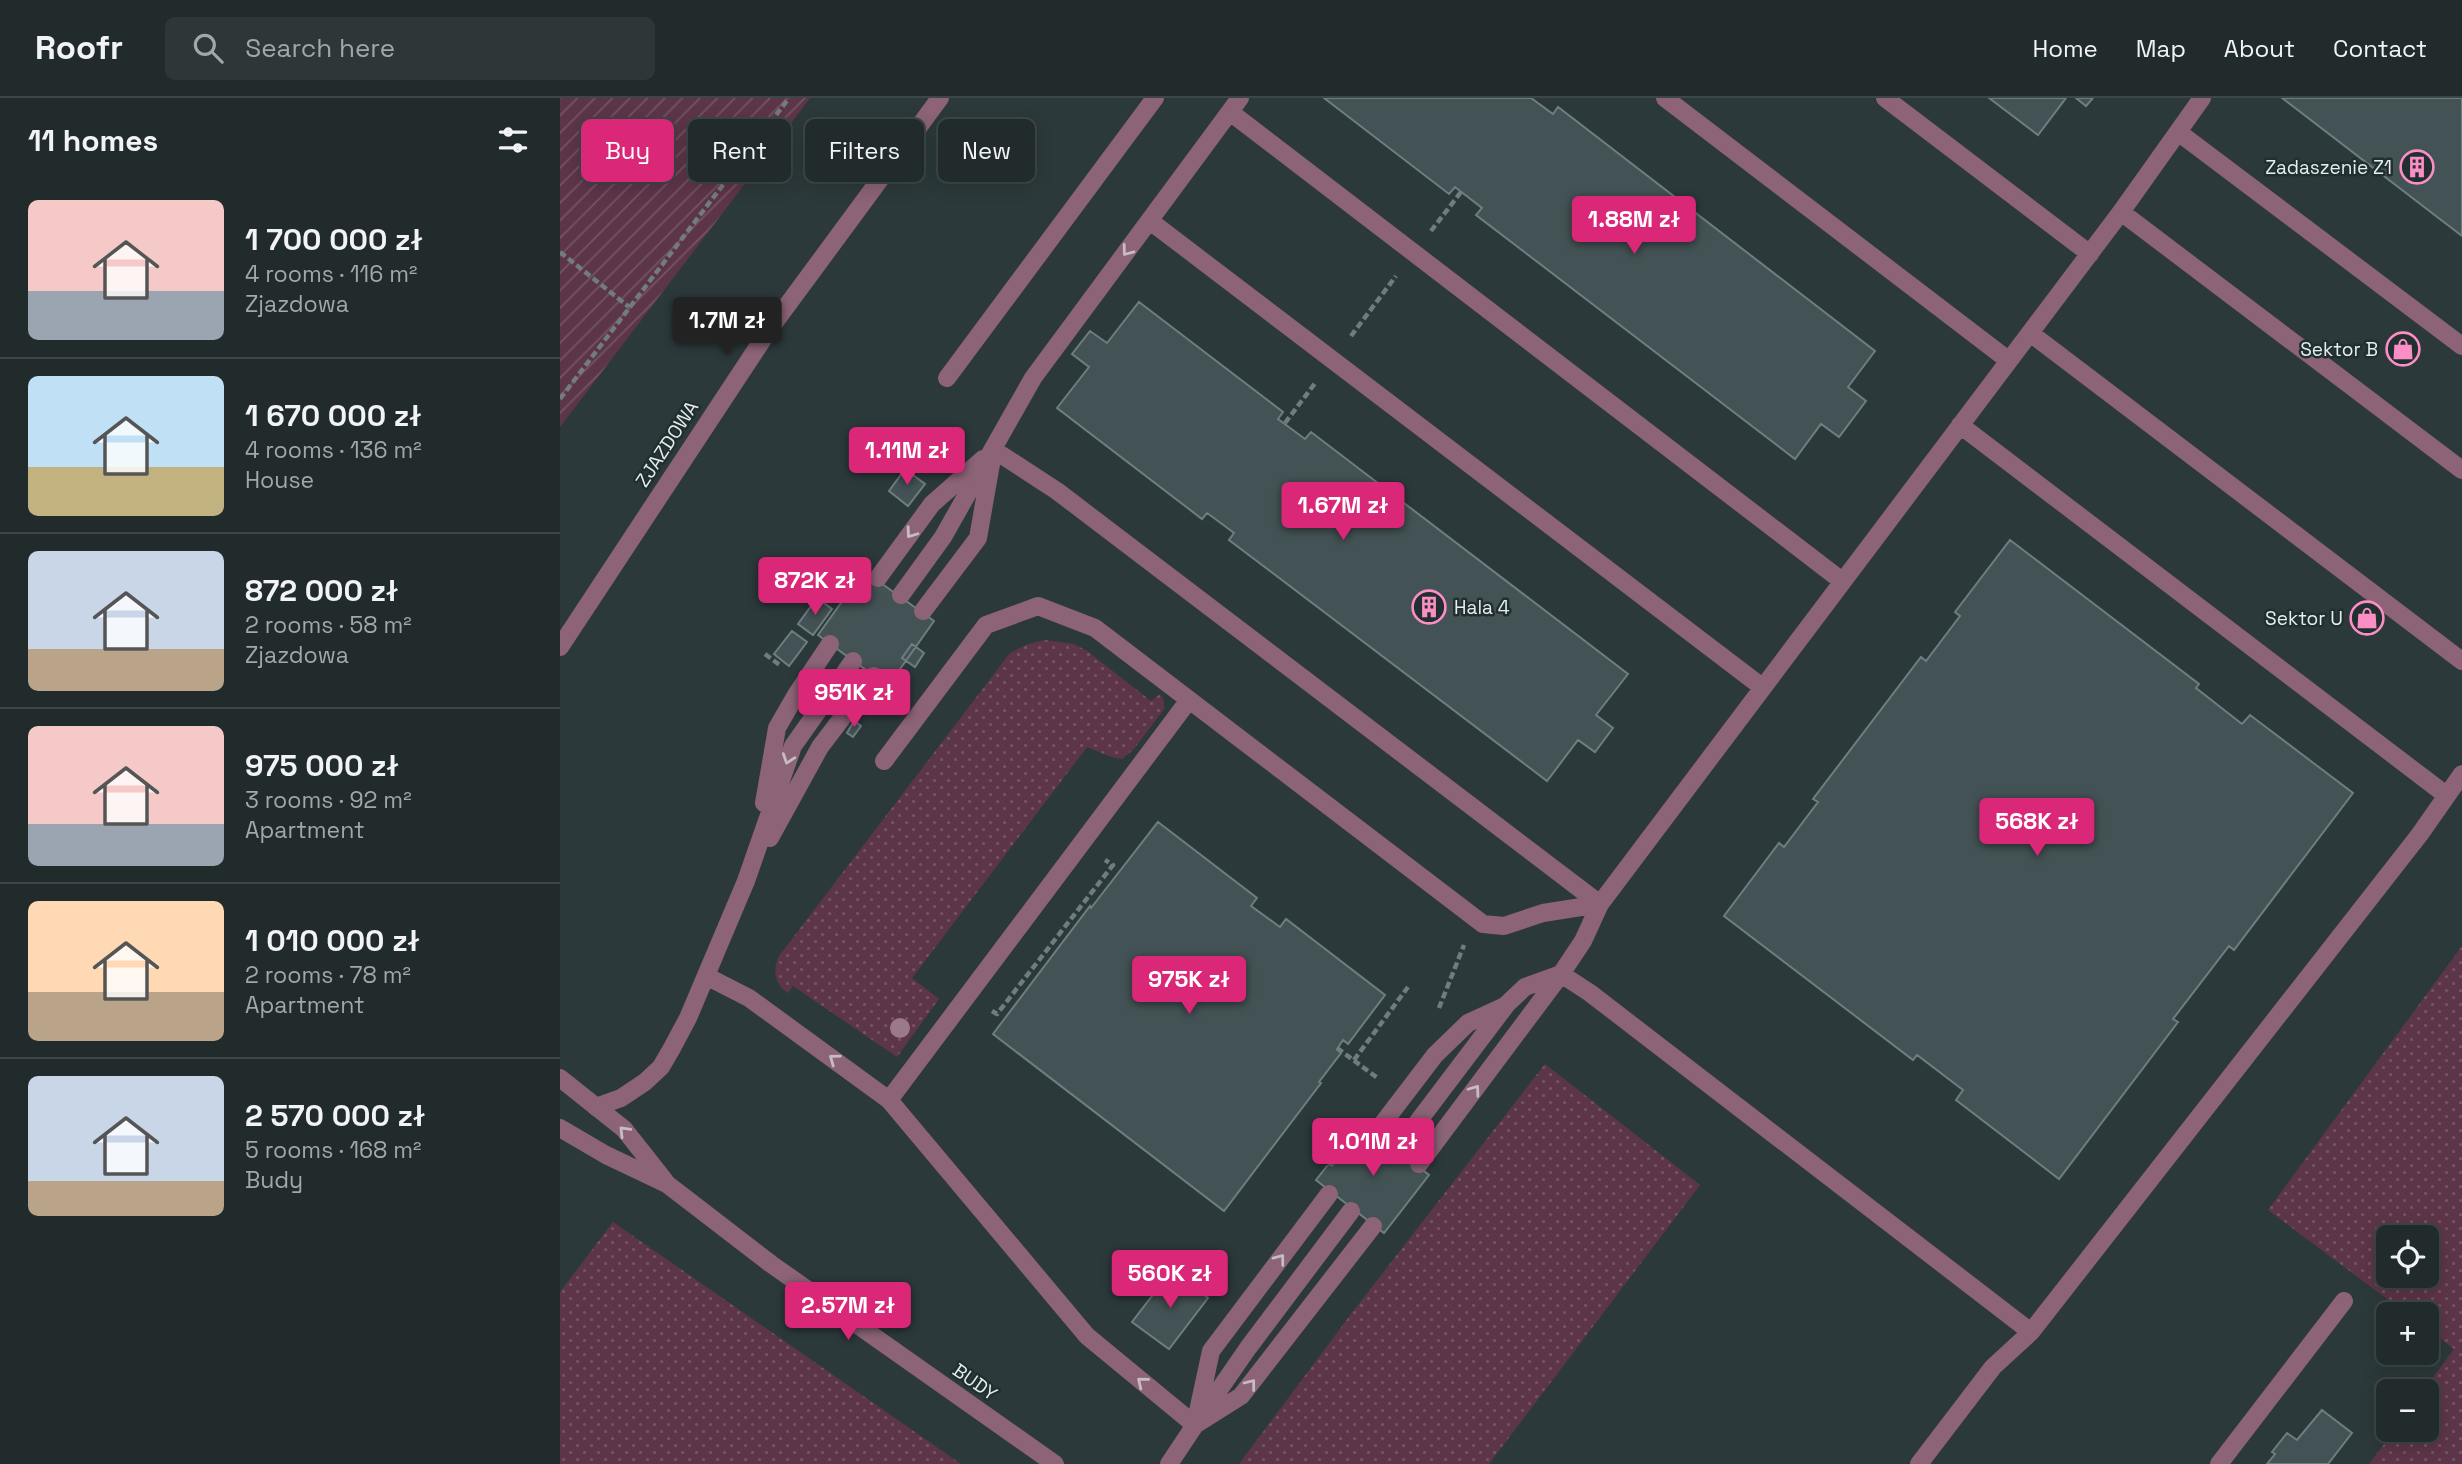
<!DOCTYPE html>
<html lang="en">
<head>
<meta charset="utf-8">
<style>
  :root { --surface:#212b2c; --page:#2d3738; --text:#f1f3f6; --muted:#a2a7a9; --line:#3e4748; --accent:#db2777 }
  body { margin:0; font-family:"Space Grotesk",sans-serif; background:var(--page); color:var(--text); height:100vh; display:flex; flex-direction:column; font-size:26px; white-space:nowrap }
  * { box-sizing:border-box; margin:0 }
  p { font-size:23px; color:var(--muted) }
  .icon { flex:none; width:38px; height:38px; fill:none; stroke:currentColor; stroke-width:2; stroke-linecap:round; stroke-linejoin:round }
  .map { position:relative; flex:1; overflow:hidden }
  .details { display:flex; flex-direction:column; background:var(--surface); width:560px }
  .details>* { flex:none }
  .top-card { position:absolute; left:21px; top:21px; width:665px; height:63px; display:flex; gap:14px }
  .fabs { position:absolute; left:1816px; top:1127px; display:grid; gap:14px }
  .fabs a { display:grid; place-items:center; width:63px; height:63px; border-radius:10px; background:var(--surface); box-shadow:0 4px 18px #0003,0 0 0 2px var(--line); font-size:35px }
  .price { position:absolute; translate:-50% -60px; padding:0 16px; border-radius:7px; background:var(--accent); color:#fff; font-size:23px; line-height:46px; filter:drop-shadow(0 2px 4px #0008) }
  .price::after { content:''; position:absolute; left:50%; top:42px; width:21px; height:16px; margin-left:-10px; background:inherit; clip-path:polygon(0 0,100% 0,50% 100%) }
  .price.active { background:#222; color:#fff }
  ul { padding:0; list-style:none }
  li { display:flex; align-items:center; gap:21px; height:175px; padding:0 28px }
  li+li { border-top:2px solid var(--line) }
  li span { display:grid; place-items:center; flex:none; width:196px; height:140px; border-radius:10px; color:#555 }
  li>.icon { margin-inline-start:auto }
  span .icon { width:84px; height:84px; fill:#fffc; stroke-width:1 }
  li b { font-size:30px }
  h2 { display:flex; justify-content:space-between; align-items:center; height:84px; padding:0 28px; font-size:30px }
  .pill { padding:0 24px; border-radius:10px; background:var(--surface); box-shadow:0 4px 18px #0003,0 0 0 2px var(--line); font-size:24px; line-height:63px }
  .pill.active { background:var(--accent); color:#fff }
  header { display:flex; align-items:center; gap:42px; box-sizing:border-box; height:98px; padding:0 35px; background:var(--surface); border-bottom:2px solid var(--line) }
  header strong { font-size:33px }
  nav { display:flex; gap:38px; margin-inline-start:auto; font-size:24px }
  .search { width:490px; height:63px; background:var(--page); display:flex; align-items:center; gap:18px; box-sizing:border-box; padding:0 24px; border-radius:10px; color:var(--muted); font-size:26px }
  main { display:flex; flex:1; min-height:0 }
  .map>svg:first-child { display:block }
</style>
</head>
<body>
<header>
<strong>Roofr</strong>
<div class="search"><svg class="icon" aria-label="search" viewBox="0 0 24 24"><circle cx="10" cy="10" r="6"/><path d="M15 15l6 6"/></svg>Search here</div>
<nav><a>Home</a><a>Map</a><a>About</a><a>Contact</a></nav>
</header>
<main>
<section class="details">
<h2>11 homes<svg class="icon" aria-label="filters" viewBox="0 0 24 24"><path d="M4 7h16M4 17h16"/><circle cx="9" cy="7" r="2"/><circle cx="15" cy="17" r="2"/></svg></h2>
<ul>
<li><span style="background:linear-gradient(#f6c9c9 65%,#9aa5b1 0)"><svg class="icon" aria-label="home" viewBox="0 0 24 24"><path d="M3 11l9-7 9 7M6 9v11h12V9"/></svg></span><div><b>1 700 000 zł</b><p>4 rooms · 116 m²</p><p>Zjazdowa</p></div></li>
<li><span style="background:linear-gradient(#bfe0f5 65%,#c2b280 0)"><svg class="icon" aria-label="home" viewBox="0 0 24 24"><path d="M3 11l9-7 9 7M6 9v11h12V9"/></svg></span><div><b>1 670 000 zł</b><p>4 rooms · 136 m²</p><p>House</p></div></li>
<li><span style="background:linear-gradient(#c9d6e8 70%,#b9a48a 0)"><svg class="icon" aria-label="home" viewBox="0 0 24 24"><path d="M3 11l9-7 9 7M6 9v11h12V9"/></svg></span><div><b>872 000 zł</b><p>2 rooms · 58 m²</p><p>Zjazdowa</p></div></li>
<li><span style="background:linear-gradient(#f6c9c9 70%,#9aa5b1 0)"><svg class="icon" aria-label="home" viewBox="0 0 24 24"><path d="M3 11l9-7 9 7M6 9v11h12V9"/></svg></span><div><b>975 000 zł</b><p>3 rooms · 92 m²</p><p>Apartment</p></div></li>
<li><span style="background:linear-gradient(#ffd9b3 65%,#b9a48a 0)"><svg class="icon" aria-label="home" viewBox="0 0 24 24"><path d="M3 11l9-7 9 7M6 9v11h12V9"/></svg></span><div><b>1 010 000 zł</b><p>2 rooms · 78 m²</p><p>Apartment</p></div></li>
<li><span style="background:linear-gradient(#c9d6e8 75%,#b9a48a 0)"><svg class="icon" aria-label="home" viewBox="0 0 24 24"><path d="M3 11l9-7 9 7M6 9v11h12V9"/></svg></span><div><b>2 570 000 zł</b><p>5 rooms · 168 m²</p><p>Budy</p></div></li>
</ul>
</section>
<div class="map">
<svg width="1902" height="1366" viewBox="0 0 1902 1366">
  <defs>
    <pattern id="grass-dots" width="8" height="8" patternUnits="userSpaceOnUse" patternTransform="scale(1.75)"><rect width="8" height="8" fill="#5d3549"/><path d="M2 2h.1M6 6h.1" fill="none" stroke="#745364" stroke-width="1.8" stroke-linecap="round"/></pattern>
    <pattern id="garden-furrows" width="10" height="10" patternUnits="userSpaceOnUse" patternTransform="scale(1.75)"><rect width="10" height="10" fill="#5d3549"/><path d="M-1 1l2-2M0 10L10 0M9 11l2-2" fill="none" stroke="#745364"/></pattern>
  </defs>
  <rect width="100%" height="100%" fill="#2c393b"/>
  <path fill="url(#grass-dots)" fill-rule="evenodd" d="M485 542 514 546 527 553 591 603 600 596 604 603V611L574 651 562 661 551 659 527 649 352 880 379 901 337 959 233 888 228 895C215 887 212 872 219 858L450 555 468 546Z
    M1902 848V1366H1809L1835 1332H1867V1293H1863L1894 1251 1867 1231V1216H1847L1708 1112ZM1867 1139V1178H1829V1139Z
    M985 966 1140 1087 929 1366H679L791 1216Z
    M53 1124 401 1366H0V1194Z"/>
  <path fill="url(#garden-furrows)" d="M0 0H250L0 329Z"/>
  <path fill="#435254" stroke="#6e7d80" stroke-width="2" d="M764 0H971L993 16 998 9 1315 253 1288 289 1306 303 1279 339 1261 326 1235 361 916 117 922 110 895 89 889 96Z
    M1429 0H1506L1478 37Z
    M1516 0H1533L1526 8Z
    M1722 0H1902V138Z
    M579 204 723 314 718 321 745 341 751 334 1068 576 1036 617 1053 630 1035 654 1018 642 987 683 669 442 674 435 654 420 647 415 642 421 497 310 529 269 512 256 530 233 547 245Z
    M345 371 365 386 348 408 329 393Z
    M1450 442 1639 586 1636 590 1682 626 1690 617 1793 695 1674 852 1669 848 1613 921 1618 924 1499 1081 1396 1002 1403 992 1357 957 1353 962 1164 818 1219 745 1224 749 1258 704 1253 701 1361 559 1366 563 1400 518 1395 514Z
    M304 473 374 523 328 588 258 537Z
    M257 500 272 511 253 537 238 526Z
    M232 533 247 544 229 568 214 556Z
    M352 546 364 555 355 569 342 560Z
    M294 623 301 628 293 639 287 635Z
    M598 724 697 800 691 808 720 829 726 821 825 897 788 946 783 942 777 951 781 955 759 984 761 985 664 1113 433 936 530 808 531 810Z
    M801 1025 869 1077 824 1135 756 1082Z
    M767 1046 781 1056 772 1068 758 1059Z
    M612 1172 648 1200 609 1251 572 1224Z
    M1762 1312 1792 1335 1768 1366H1707L1715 1356 1712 1354 1727 1335 1737 1342Z"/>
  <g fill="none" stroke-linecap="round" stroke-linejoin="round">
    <path stroke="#717c7e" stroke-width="4.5" stroke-dasharray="7 3.5" stroke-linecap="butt" d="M871 133 901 94
      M0 154 69 209
      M791 238 836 178
      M0 301 229 0
      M725 325 756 284
      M205 556 221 568
      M879 910 904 847
      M432 913 437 916 553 767 545 762
      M777 950 819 981
      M794 962 848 889"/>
    <path stroke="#8c6377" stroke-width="18" d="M1105 0 1448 262
      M1325 0 1530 156
      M670 14 1282 483
      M1618 34 1902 248
      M1561 114 1902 372
      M590 123 1202 589
      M1470 235 1902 563
      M387 280 595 0
      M1400 327 1886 697
      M434 352 497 393 1040 806 1023 843 1001 876 859 1066
      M318 480 372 406 423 361
      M341 497 383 439 473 280 680 0
      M363 513 418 440 431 366
      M629 602 329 1002 527 1238 635 1327
      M324 663 426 527 478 508 535 530 923 826 944 828 983 815 1040 806 1561 114 1642 0
      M204 705 217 630 236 597 270 546
      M210 740 260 649 314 578
      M146 878 189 900 329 1002
      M36 1009 61 1000 85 984 101 969 112 950 128 920 186 783 233 648 293 563
      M817 1033 875 957 908 925 945 908
      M838 1050 947 906 965 889 1001 876 1030 895 1471 1234 1860 736 1902 676
      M641 1318 688 1250 791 1113
      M635 1327 651 1253 769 1096
      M609 1366 635 1327 681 1298 813 1128
      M1359 1366 1433 1269 1471 1234
      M1659 1366 1784 1203"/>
    <path stroke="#8c6377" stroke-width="18" d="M0 549 209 232 380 0
      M0 980 64 1031 105 1083
      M0 1030 46 1057 107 1086 211 1166 495 1366"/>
  </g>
  <circle fill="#9c788d" cx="340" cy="930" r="10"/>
  <defs><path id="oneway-chevron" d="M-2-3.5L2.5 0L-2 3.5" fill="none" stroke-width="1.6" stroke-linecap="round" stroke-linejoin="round" transform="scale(1.75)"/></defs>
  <g stroke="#c6bdc4">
    <use href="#oneway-chevron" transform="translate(567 153) rotate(127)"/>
    <use href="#oneway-chevron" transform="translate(351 435) rotate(126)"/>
    <use href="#oneway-chevron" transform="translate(228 661) rotate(109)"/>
    <use href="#oneway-chevron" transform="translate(274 961) rotate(-144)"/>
    <use href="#oneway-chevron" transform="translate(915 992) rotate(-54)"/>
    <use href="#oneway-chevron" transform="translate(64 1033) rotate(-134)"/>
    <use href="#oneway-chevron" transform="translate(720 1161) rotate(-53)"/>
    <use href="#oneway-chevron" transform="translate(582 1284) rotate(-141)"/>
    <use href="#oneway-chevron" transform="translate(691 1286) rotate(-52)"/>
  </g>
  <defs>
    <symbol id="building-ring" viewBox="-11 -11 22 22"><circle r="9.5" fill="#222f31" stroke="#fb8fc5" stroke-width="1.5"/><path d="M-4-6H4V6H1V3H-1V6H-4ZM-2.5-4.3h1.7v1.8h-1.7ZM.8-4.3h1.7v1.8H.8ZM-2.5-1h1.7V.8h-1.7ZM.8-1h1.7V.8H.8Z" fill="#fb8fc5"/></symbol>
    <symbol id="shop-ring" viewBox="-11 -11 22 22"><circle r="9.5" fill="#222f31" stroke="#fb8fc5" stroke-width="1.5"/><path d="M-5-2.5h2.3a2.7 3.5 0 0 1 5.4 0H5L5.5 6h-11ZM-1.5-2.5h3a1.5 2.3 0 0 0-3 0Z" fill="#fb8fc5"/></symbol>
  </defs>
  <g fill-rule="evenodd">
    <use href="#building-ring" x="1838" y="50" width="38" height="38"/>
    <use href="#shop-ring" x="1824" y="232" width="38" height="38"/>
    <use href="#building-ring" x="850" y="490" width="38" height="38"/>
    <use href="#shop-ring" x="1788" y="501" width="38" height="38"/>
  </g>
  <g text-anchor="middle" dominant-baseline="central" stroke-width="5" stroke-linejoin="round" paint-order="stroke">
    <g font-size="19" fill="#e5edee" stroke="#222f31" text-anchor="end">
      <text x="1832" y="69">Zadaszenie Z1</text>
      <text x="1818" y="251">Sektor B</text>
      <text x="894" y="509" text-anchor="start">Hala 4</text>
      <text x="1783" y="520">Sektor U</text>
    </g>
    <g font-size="19" fill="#e5edee" stroke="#222f31">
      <text transform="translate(107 346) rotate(-57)">ZJAZDOWA</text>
      <text transform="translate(415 1284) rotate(35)">BUDY</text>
    </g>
  </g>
</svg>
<div class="fabs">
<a><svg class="icon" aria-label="locate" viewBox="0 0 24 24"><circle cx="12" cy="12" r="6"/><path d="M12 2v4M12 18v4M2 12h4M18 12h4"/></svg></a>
<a>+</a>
<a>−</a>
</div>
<b class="price" style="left:1074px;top:158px">1.88M zł</b>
<b class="price active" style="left:167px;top:259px">1.7M zł</b>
<b class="price" style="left:347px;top:389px">1.11M zł</b>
<b class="price" style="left:783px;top:444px">1.67M zł</b>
<b class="price" style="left:255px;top:519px">872K zł</b>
<b class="price" style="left:294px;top:631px">951K zł</b>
<b class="price" style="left:1477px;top:760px">568K zł</b>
<b class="price" style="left:629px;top:918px">975K zł</b>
<b class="price" style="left:813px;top:1080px">1.01M zł</b>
<b class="price" style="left:610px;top:1212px">560K zł</b>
<b class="price" style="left:288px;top:1244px">2.57M zł</b>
<div class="top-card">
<a class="pill active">Buy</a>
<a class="pill">Rent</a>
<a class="pill">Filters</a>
<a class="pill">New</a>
</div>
</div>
</main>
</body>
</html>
